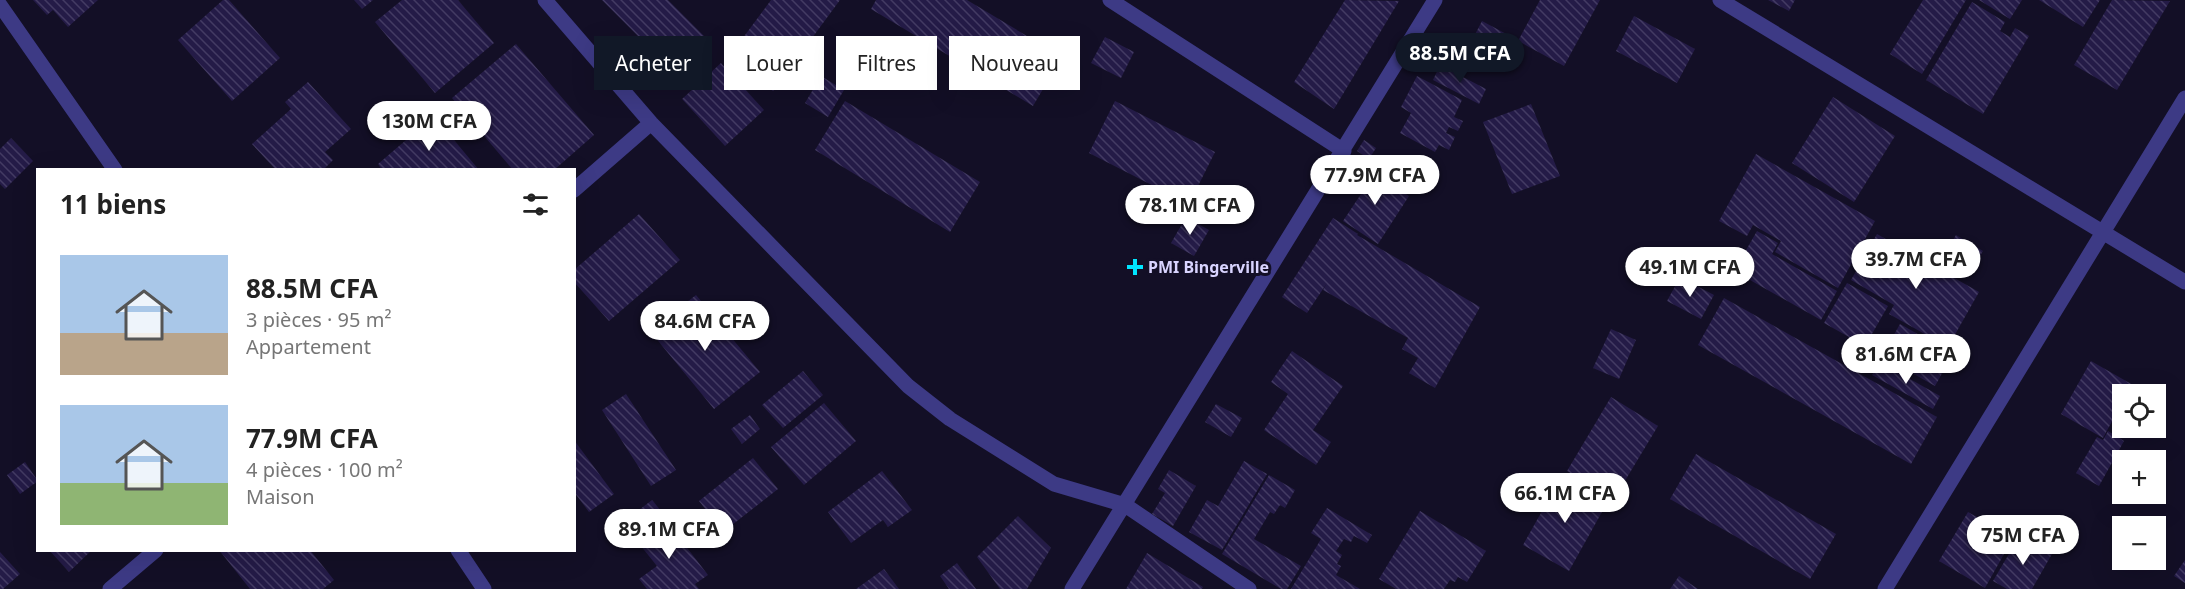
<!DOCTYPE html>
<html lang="fr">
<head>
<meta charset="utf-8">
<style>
  :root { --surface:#fff; --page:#f2f2f2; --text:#222; --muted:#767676; --accent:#111827 }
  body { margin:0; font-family:"Noto Sans",sans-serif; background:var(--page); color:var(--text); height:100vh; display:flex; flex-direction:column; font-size:22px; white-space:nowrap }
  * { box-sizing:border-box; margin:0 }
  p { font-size:20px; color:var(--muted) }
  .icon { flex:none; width:33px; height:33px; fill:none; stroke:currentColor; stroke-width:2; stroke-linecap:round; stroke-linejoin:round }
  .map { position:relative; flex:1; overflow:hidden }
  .sheet { position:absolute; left:36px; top:168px; width:540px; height:384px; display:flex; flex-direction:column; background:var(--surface); border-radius:0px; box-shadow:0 6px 24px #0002 }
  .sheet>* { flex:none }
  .guide { position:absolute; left:594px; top:36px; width:570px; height:54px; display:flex; gap:12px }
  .buttons { position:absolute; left:2112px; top:384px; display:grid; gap:12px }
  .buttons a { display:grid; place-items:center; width:54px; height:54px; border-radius:0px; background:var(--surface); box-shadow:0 6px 24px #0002; font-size:30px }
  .price { position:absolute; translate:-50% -51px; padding:0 14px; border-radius:21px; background:#fff; color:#222; font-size:20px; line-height:39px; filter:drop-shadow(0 2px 3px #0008) }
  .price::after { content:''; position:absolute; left:50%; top:36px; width:18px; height:14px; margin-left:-9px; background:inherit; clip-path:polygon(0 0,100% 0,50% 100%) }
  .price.current { background:var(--accent); color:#fff }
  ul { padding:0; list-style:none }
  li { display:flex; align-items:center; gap:18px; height:150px; padding:0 24px }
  li span { display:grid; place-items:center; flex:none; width:168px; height:120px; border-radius:0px; color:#555 }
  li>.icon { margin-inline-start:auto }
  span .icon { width:72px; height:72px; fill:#fffc; stroke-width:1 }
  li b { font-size:26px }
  h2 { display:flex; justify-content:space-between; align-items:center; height:72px; padding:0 24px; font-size:26px }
  .chip { padding:0 21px; border-radius:0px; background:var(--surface); box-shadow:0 6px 24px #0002; font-size:21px; line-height:54px }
  .chip.current { background:var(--accent); color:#fff }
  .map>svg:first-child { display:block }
</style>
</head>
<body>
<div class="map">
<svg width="2185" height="589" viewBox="0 0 2185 589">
  <defs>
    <pattern id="building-back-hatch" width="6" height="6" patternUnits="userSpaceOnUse" patternTransform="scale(1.5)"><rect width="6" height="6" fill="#241b47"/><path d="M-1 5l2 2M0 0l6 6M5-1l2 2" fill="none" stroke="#433b63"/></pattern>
  </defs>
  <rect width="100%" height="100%" fill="#130f26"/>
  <path fill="url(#building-back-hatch)" d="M33 0H98L68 27 53 10 47 15Z
    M223 0H229L280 58 232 101 178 40Z
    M354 0H373L362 9Z
    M402 0H458L494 43 435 93 375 22Z
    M602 0H668L707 39 674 72Z
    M771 0H840L773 91 728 58Z
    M876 0H967L1062 57 1033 106 871 9Z
    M1345 0 1399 1 1334 109 1294 82Z
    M1540 0H1600L1564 66 1518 41Z
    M1768 0H1795L1789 11Z
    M1923 0H1966L1922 74 1890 54Z
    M1979 0H2022L2010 19Z
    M2039 0H2100L2083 27Z
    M2112 0 2170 1 2117 90 2074 65Z
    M1972 2 2005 22 2000 31 2010 37 2015 28 2029 36 1983 114 1926 80Z
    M1634 16 1695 49 1677 83 1616 51Z
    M1482 21 1512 37 1498 64 1468 48Z
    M1105 37 1134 52 1121 78 1091 63Z
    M516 44 594 135 554 170H513L452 98Z
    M721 63 764 110 725 146 682 99Z
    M1440 65 1486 89 1479 104 1433 80Z
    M821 76 844 90 828 117 805 103Z
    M1417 76 1462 100 1454 117 1463 121 1458 131 1449 127 1446 133 1455 137 1449 150 1439 145 1435 152 1400 133 1411 113 1401 107Z
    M308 82 351 129 325 152 333 160 323 170H276L252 144 291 109 285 102Z
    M1833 97 1895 136 1854 202 1792 163Z
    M845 101 980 182 950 232 815 150Z
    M1115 101 1215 152 1189 204 1089 153Z
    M1531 104 1560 176 1512 194 1483 122Z
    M434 116 479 170H382L378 164Z
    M11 138 33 161 5 189 0 184V149Z
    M1364 140 1376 148 1369 159 1357 151Z
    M1756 154 1875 221 1838 288 1775 252 1781 241 1753 225 1747 236 1719 221Z
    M1364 167 1409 196 1378 244 1343 221 1363 191 1353 184Z
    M639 214 680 260 609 321 574 282V270Z
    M1186 217 1209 230 1194 256 1171 243Z
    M1333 218 1358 234 1357 235 1480 307 1435 388 1409 373 1418 358 1402 349 1408 338 1323 290 1327 283 1307 313 1282 297Z
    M1757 231 1778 243 1772 254 1837 291 1821 320 1734 271Z
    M1877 234 1979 292 1948 347 1889 314 1894 305 1851 280Z
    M1956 235 1983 251 1972 269 1966 265 1960 275 1940 263Z
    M1680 277 1714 295 1701 319 1667 301Z
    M1847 283 1888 306 1865 346 1824 323Z
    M696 295 760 372 714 409 650 331Z
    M1724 298 1937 417 1911 464 1698 345Z
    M1900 324 1953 354 1935 386 1882 356Z
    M1611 329 1636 340 1619 379 1593 368Z
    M1292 351 1343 386 1313 430 1331 442 1316 465 1264 430 1288 394 1271 382Z
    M2091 361 2133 385 2127 394H2122V403L2103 438 2061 414Z
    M1880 362 1940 396 1933 409 1872 375Z
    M803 371 823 395 783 428 762 405Z
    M626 394 676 470 651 486 602 410Z
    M1611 397 1658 426 1614 499 1567 471Z
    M824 403 856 441 804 485 771 447Z
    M1216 404 1242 418 1231 437 1205 422Z
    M750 415 760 429 742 444 731 429Z
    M2108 431 2124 441 2099 486 2076 473 2097 437 2103 440Z
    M574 440 614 494 589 512 574 492Z
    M1696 454 1836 534 1810 579 1670 499Z
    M753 458 778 489 723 532 699 501Z
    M1244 461 1267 474 1222 550 1189 532 1207 500 1218 506Z
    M25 462 38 481 20 494 7 475Z
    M1169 470 1196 486 1173 526 1152 514 1165 493 1158 489Z
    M882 471 912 510 888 527 883 520 851 543 828 512Z
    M1269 475 1295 490 1285 508 1280 505 1274 514 1270 512 1254 539 1301 566 1287 589H1281L1222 554Z
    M1561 477 1607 503 1569 571 1523 545Z
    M652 500 662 512 631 536 622 523Z
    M1327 508 1372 535 1367 543 1354 536 1351 542 1344 539 1336 551 1342 555 1337 564 1341 566 1336 575 1360 589H1291L1321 539 1311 533Z
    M1420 511 1486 551 1467 582 1458 577 1455 582 1450 580 1444 589H1396L1379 579Z
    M1968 512 2013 538 1985 588 1939 561Z
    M1018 516 1051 548 1027 589H1000L977 557Z
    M664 518 708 575 695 584 699 589H647L639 579 657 566 636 540Z
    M2020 535 2052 554 2032 589H2007L1993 581Z
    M49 550H92L69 572Z
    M219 550H310L334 580 323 589H250Z
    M0 552 20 574 3 589H0Z
    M1147 553 1203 587 1202 589H1126Z
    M2185 560V583L2174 576Z
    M957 563 976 589H949L940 576Z
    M884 569 899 589H856Z
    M1679 576 1698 589H1670Z"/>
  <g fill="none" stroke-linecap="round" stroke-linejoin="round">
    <path stroke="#3d3a85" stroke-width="15" d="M545 0 651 123 908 386 950 419 1054 484 1125 505 1249 589
      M1110 0 1344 151
      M1720 0 2185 282
      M0 5 115 170
      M574 190 651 123
      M458 550 484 589
      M110 589 156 550
      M1072 589 1435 0
      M1885 589 2185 98"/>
  </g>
  <path fill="#00e5ff" stroke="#130f26" stroke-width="2" d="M1132 258h6v6h6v6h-6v6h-6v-6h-6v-6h6z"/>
  <g text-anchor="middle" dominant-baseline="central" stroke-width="6" stroke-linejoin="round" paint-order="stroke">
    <g font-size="16" font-weight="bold" fill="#d9d4ff" stroke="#130f26" text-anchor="start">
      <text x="1148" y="267">PMI Bingerville</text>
    </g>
  </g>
</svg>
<div class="buttons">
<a><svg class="icon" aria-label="locate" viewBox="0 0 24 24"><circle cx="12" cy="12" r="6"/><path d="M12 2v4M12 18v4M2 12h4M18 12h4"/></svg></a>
<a>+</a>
<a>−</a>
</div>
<b class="price current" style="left:1460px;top:84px">88.5M CFA</b>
<b class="price" style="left:429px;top:152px">130M CFA</b>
<b class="price" style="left:1375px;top:206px">77.9M CFA</b>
<b class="price" style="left:1190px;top:236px">78.1M CFA</b>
<b class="price" style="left:1916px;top:290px">39.7M CFA</b>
<b class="price" style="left:1690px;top:298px">49.1M CFA</b>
<b class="price" style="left:705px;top:352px">84.6M CFA</b>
<b class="price" style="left:1906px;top:385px">81.6M CFA</b>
<b class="price" style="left:1565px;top:524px">66.1M CFA</b>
<b class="price" style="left:669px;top:560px">89.1M CFA</b>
<b class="price" style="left:2023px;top:566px">75M CFA</b>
<div class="guide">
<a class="chip current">Acheter</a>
<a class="chip">Louer</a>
<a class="chip">Filtres</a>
<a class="chip">Nouveau</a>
</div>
<section class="sheet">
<h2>11 biens<svg class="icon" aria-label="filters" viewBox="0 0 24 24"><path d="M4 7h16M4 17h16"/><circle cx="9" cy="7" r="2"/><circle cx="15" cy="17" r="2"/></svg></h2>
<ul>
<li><span style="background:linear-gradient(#a9c7e8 65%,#b9a48a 0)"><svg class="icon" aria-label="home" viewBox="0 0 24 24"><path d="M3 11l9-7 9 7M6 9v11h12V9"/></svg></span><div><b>88.5M CFA</b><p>3 pièces · 95 m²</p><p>Appartement</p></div></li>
<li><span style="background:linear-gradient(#a9c7e8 65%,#8fb573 0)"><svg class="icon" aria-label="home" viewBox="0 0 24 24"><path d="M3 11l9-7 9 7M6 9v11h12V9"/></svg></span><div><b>77.9M CFA</b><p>4 pièces · 100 m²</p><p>Maison</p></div></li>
</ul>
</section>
</div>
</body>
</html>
